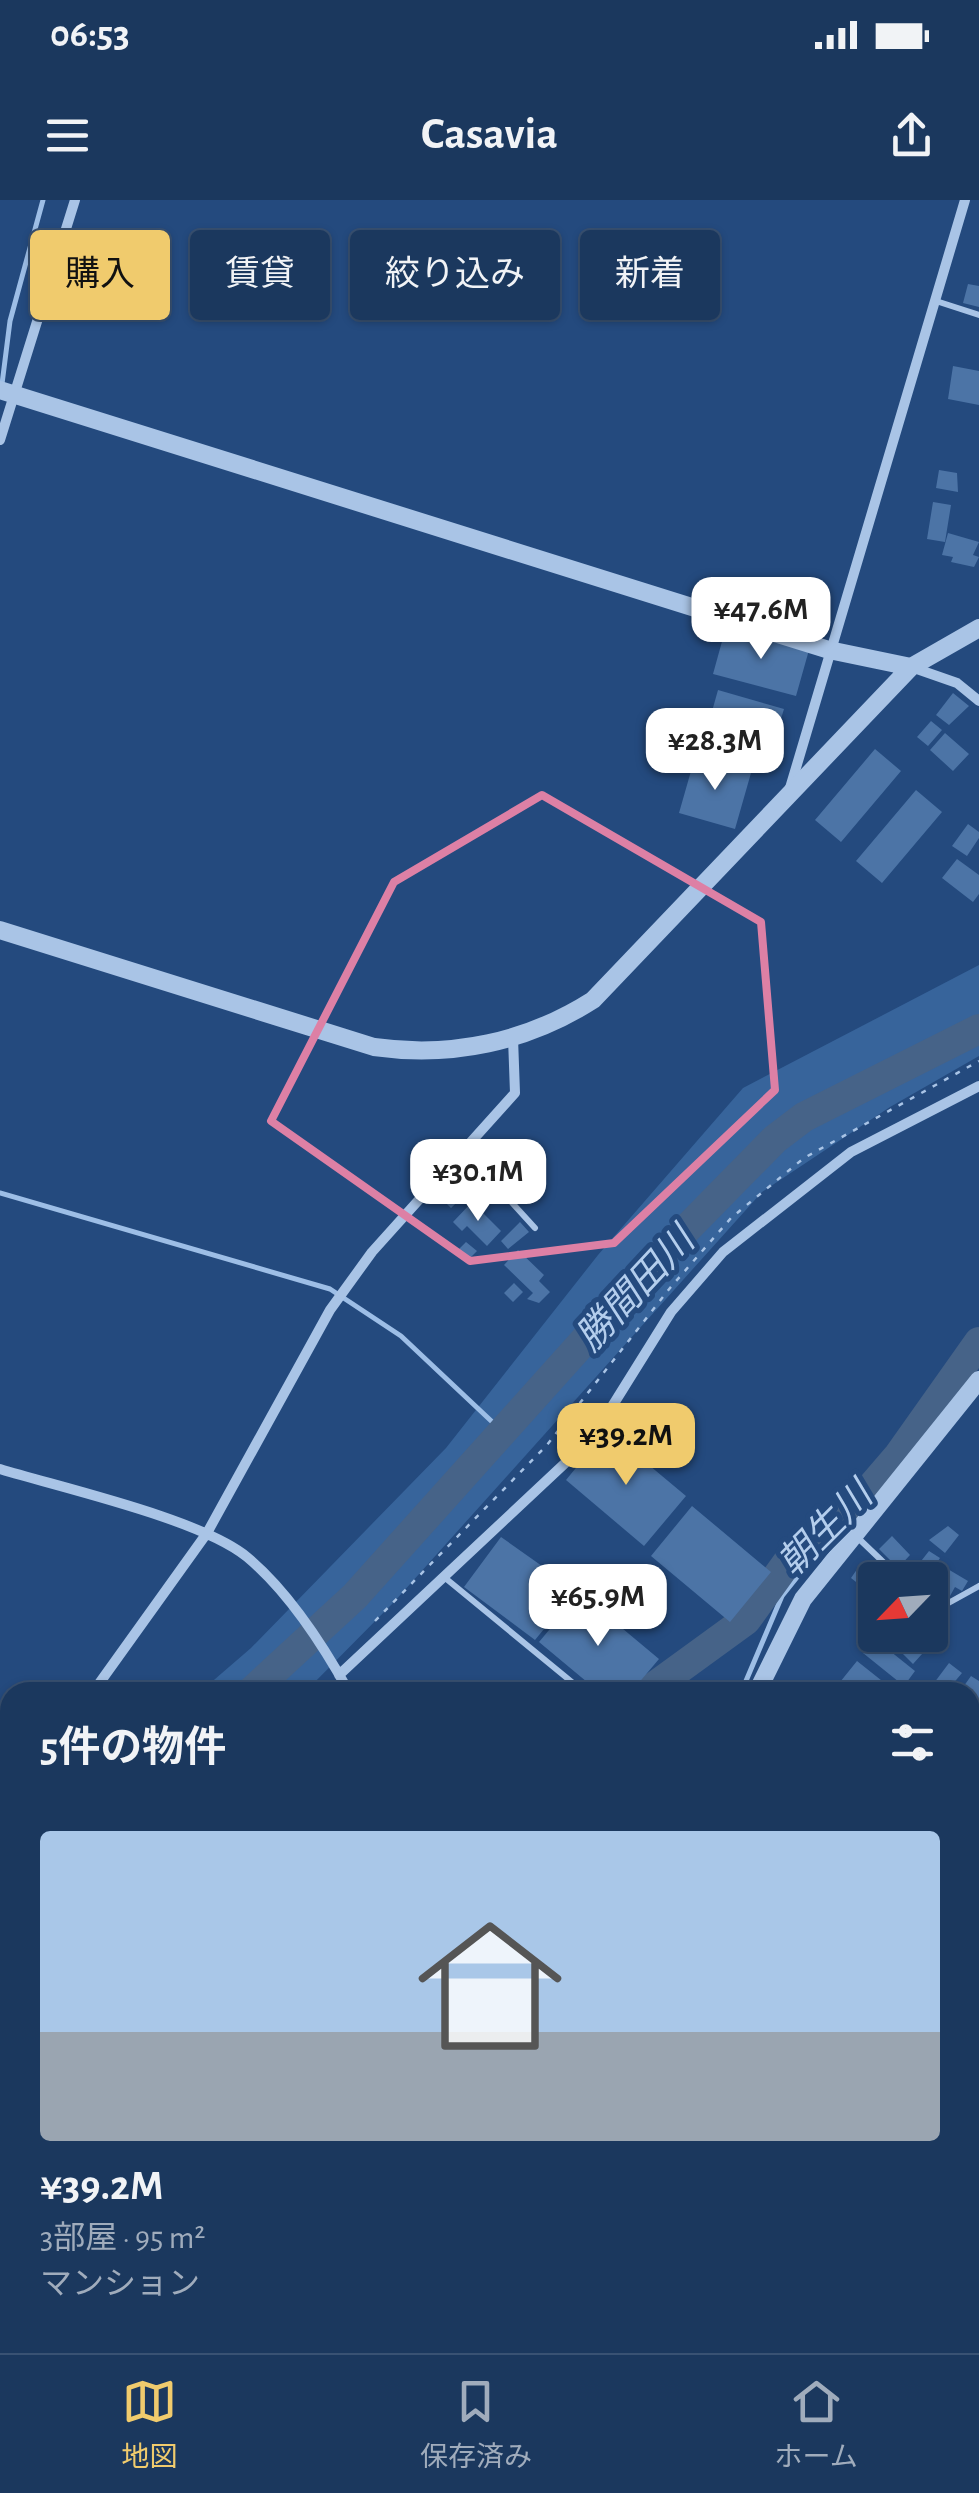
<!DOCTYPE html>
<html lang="ja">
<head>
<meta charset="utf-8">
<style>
  :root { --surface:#1b385e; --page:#243f64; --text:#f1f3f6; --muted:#a0acbc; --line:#395273; --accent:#f0cb6d }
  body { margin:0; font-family:"Alegreya Sans","Noto Sans JP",sans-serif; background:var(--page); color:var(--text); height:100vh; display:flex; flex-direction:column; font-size:38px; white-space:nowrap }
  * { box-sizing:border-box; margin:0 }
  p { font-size:32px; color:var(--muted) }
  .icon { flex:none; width:55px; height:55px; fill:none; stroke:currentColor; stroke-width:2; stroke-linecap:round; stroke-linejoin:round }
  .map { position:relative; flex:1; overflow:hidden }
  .drawer { position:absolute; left:0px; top:1482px; width:980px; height:672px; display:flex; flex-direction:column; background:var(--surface); border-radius:30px 30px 0 0; box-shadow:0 2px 8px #0004,0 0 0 2px var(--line) }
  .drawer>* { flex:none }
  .hud { position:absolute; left:30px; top:30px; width:920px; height:90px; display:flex; gap:20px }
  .needle { width:65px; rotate:245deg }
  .fabs { position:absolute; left:858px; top:1362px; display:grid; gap:20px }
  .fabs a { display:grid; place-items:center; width:90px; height:90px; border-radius:10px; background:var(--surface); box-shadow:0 2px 8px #0004,0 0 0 2px var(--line); font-size:50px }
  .price { position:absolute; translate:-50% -85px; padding:0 22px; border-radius:20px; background:#fff; color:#222; font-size:32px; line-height:65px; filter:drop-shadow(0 2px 5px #0008) }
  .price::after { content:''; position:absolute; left:50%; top:60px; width:30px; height:22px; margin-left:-15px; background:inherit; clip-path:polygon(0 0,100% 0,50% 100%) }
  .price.selected { background:var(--accent); color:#111 }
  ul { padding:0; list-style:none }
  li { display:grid; align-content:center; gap:20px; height:530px; padding:0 40px }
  li span { display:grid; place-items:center; height:310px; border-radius:10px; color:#555 }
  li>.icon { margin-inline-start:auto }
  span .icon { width:180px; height:180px; fill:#fffc; stroke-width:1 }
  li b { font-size:42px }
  h2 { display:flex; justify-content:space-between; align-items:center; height:120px; padding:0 40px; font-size:42px }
  .pill { padding:0 35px; border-radius:10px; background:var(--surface); box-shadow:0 2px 8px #0004,0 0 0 2px var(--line); font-size:35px; line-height:90px }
  .pill.selected { background:var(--accent); color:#111 }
  .status { display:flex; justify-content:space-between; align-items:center; height:70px; padding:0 50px; background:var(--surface); direction:ltr }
  .status svg { height:28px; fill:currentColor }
  header { display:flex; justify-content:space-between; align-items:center; height:130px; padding:0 40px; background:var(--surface); font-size:45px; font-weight:700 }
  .dock { display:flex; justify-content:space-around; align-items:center; height:140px; border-top:2px solid var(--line); background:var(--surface); font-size:28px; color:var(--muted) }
  .dock a { display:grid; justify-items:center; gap:5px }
  .dock .selected { color:var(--accent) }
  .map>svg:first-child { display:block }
</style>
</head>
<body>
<div class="status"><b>06:53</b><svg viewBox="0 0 49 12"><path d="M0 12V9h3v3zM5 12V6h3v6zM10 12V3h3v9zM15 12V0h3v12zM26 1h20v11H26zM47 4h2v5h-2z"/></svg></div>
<header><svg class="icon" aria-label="menu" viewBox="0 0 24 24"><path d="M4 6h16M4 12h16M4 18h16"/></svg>Casavia<svg class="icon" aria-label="share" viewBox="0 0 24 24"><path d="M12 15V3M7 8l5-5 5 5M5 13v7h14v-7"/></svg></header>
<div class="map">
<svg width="979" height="2153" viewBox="0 0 979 2153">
  <rect width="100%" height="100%" fill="#244a7e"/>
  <path fill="#37649b" d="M979 765V856L890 907 762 992 393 1403 305 1492H200L251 1448 446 1248 598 1055 743 888Z
    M10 1635V1733L0 1739V1642Z
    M970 2093 979 2096V2153H722L719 2145H970Z"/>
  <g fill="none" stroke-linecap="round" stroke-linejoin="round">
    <path stroke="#9dbee6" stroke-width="5" d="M2 184 10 121 43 0
      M0 993 330 1089 401 1136 504 1233
      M273 1475 276 1492
      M743 1488 782 1396 838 1326"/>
    <path stroke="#466388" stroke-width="30" d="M251 1492 355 1396 663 1053 775 939 804 917 979 829
      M647 1492 746 1420 792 1356 838 1326 899 1255 979 1142
      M0 1682 10 1676
      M485 2145 487 2153"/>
  </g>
  <path fill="#4c74a6" d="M968 84 979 86V107L963 103Z
    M953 166 979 171V205L948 199Z
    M939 270 957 273 958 292 936 288Z
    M933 302 951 305 945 342 927 339Z
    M948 333 979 342 973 355 979 357 974 367 951 362 953 357 942 355Z
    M726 427 809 450 796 496 713 474Z
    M718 490 784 509 774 541 709 522Z
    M953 493 969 506 949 525 936 515Z
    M931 521 942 530 928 546 917 537Z
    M945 533 969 554 953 571 930 550Z
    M875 549 901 571 841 642 815 620Z
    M695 557 751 573 735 629 679 613Z
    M916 590 942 612 882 683 856 661Z
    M968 624 979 632V638L967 656 952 646Z
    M957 659 979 675V694L973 702 942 678Z
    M470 969 480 980 451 1008 442 999Z
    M472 1002 501 1031 487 1046 467 1026 462 1031 453 1022Z
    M520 1022 529 1032 508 1049 501 1041Z
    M466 1042 477 1051 467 1061 457 1051Z
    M518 1050 544 1075 539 1081 550 1092 539 1103 527 1099 533 1093 504 1065Z
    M514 1083 523 1092 513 1102 504 1093Z
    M607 1230 686 1296 644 1346 566 1280Z
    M692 1306 771 1372 730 1422 651 1356Z
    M948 1326 959 1335 945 1353 929 1340Z
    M892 1336 910 1355 898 1368 879 1349Z
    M501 1337 576 1390 535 1440 464 1387Z
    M929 1351 940 1358 927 1378 914 1370Z
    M860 1365 880 1380H875V1397L851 1378Z
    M941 1365 968 1381 962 1391 955 1387 950 1396 937 1388 934 1393 930 1391Z
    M580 1393 659 1459 631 1492H599L539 1442Z
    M905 1435H921L931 1444 913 1464 895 1446Z
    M875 1439 915 1471 904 1486 863 1453Z
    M857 1461 896 1492H832Z
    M949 1463 962 1473 946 1492 934 1483Z
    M971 1476 979 1481V1503L961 1490Z
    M979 1565V1637L970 1632V1581Z
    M972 1659 979 1663V1687L970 1682Z
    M976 1739 979 1760 976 1762 970 1743Z"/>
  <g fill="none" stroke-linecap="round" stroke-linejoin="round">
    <path stroke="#a9c4e6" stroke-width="2.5" stroke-dasharray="5 8" stroke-linecap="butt" d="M375 1421 547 1245 670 1088 731 1018 804 958 979 861"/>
    <path stroke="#a9c4e6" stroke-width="6" d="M936 101 979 115
      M462 948 535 1028
      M856 1336 902 1380
      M444 1377 584 1492
      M930 1407 934 1411 979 1386
      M970 1833 979 1840
      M510 2145 512 2153"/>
    <path stroke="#a9c4e6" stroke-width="10" d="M0 240 75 0
      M914 468 957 483 979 501
      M790 588 965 0
      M0 1269C62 1288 201 1319 247 1357 289 1392 323 1445 349 1492
      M339 1475 593 1237 671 1112 723 1052 851 952 979 886
      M93 1492 207 1333 330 1110 372 1052 515 893 513 838
      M0 1563 10 1557
      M970 1714 979 1723
      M0 1924 7 1947 0 1953
      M80 2145 83 2153
      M279 2145 282 2153"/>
    <path stroke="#a9c4e6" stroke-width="18" d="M0 190 829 450 911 467
      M0 730 374 847C452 858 527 842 593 800L911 467 979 428
      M757 1492 803 1399 979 1180
      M705 2145 709 2153"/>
  </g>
  <path fill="none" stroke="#dd80a5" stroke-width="8" stroke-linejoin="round" d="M542 595 761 722 775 890 614 1043 470 1061 271 921 394 682Z"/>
  <g text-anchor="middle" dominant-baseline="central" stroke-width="10" stroke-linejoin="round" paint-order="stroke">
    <g font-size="38" font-style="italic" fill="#b4ceed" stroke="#244a7e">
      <text transform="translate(636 1090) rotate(-47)">勝間田川</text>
      <text transform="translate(826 1330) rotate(-45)">朝生川</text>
    </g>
  </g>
</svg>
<div class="fabs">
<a><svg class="needle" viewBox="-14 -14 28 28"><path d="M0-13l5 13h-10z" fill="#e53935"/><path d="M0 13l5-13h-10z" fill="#a0acbc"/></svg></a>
</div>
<b class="price" style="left:761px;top:462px">¥47.6M</b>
<b class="price" style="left:715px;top:593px">¥28.3M</b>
<b class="price" style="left:478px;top:1024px">¥30.1M</b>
<b class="price selected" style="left:626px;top:1288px">¥39.2M</b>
<b class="price" style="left:598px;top:1449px">¥65.9M</b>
<div class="hud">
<a class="pill selected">購入</a>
<a class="pill">賃貸</a>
<a class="pill">絞り込み</a>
<a class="pill">新着</a>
</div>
<section class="drawer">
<h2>5件の物件<svg class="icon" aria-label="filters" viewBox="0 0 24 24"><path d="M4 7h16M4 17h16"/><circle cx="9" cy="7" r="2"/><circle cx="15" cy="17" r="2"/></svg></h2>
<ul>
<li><span style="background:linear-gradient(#a9c7e8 65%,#9aa5b1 0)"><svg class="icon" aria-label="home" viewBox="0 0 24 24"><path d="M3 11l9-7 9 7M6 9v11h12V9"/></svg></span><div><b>¥39.2M</b><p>3部屋 · 95 m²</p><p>マンション</p></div></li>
</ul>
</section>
</div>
<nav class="dock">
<a class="selected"><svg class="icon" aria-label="map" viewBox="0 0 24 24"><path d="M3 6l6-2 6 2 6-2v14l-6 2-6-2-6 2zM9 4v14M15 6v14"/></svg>地図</a>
<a><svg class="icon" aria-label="saved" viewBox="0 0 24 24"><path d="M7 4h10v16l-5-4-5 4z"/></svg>保存済み</a>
<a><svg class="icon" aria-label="home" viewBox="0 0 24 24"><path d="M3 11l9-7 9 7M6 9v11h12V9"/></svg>ホーム</a>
</nav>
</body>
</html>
